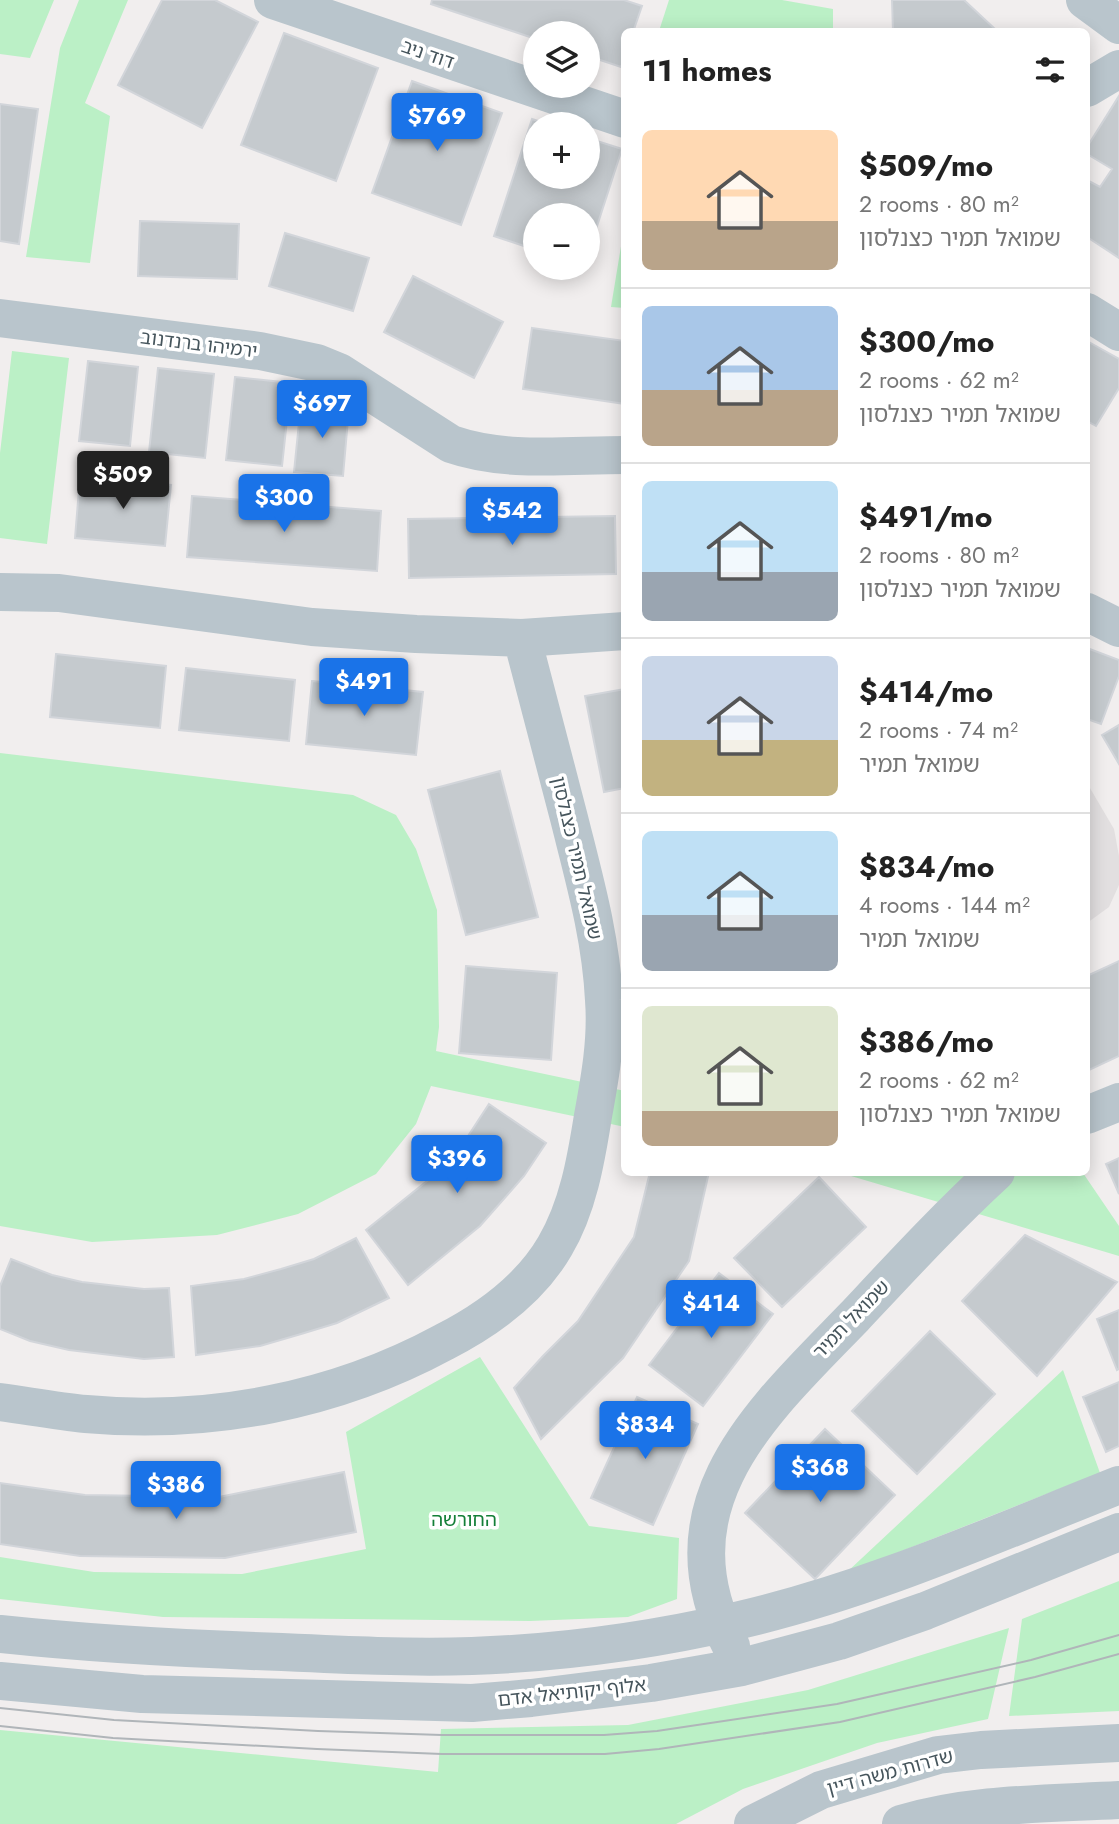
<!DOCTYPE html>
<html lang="en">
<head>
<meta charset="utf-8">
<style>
  :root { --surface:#fff; --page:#f6f6f6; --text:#222; --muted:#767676; --line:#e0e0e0; --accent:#1a73e8 }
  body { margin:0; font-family:Jost,"Noto Sans Hebrew",sans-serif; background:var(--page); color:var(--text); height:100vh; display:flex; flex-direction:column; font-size:26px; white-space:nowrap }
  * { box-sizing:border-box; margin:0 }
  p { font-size:23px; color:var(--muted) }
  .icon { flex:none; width:38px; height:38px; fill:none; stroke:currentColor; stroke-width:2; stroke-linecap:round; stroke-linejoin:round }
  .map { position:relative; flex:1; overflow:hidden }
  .panel { position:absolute; left:621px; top:28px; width:469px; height:1148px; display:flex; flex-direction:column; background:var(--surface); border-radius:10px; box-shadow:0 4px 18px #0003 }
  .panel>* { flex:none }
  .fabs { position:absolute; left:523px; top:21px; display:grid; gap:14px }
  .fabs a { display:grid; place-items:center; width:77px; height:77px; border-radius:50%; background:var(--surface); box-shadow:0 4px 18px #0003; font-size:35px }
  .price { position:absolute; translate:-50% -60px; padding:0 16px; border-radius:7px; background:var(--accent); color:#fff; font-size:23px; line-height:46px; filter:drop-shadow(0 2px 4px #0008) }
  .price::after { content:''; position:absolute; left:50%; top:42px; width:21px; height:16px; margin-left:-10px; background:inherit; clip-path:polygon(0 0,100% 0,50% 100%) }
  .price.current { background:#222; color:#fff }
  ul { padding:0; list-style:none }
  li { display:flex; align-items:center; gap:21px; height:175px; padding:0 21px }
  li+li { border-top:2px solid var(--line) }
  li span { display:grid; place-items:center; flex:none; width:196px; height:140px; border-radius:10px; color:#555 }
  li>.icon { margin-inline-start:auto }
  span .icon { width:84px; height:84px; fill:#fffc; stroke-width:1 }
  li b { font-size:30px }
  h2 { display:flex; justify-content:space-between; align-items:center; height:84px; padding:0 21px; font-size:30px }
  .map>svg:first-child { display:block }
</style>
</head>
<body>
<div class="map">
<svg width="1119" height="1824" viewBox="0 0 1119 1824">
  <rect width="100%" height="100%" fill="#f1eeee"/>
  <path fill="#e2dfe0" d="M1087 783 1114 829 1119 856V885L1109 907 1087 923Z"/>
  <path fill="#bbf0c6" d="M0 0H54L30 58 0 54Z
    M79 0H128L85 103 110 116 90 263 26 257 60 48Z
    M669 0H782L833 9V31H659Z
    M625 222V308L611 307Z
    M12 351 69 358 47 544 0 538V453Z
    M0 753 353 795 396 815 416 849 437 910 439 1027 436 1051 625 1091V1127L431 1086 416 1124 376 1174 298 1214 217 1235 92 1242 0 1226Z
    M841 1173H1083L1119 1226V1256Z
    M480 1357 589 1526 679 1538 677 1599 628 1617 530 1621 163 1617 0 1599V1557L94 1572 242 1574 366 1549 346 1432Z
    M1063 1370 1100 1473 846 1573Z
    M1119 1581V1711L1009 1716 1022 1619Z
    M1009 1628 988 1719 877 1743 743 1789 676 1824H0V1730L438 1772 441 1729 628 1725 808 1690Z"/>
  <path fill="#c5cace" stroke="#d2d5da" stroke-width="2" d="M162 0H215L258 22 202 128 118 85Z
    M432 0H624L642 6 633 32H625V56L621 67 588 56V33H536V39L431 4Z
    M892 0H964L995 29 992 32H893Z
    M284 33 378 68 336 181 241 145Z
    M412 81 502 113 461 225 372 193Z
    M1119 96V258L1087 237V180L1100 187 1112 169 1087 154V147Z
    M0 104 38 109 19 244 0 241Z
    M532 119 547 124H536V177H588V138L622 149 588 254V215H536V250L494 236Z
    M140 221 239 224 237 279 138 276Z
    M285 233 369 258 353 311 269 286Z
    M413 276 503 322 474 378 384 332Z
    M532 328 625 341V404L523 389Z
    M1087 341 1119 359V388L1096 426 1087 421Z
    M88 361 138 367 130 446 79 441Z
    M158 368 214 374 205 458 149 452Z
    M235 377 291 383 282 466 226 460Z
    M301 403 349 408 343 476 294 472Z
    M80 477 171 485 165 546 75 538Z
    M192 496 381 511 377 571 187 557Z
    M615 516 616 574 409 578 408 519Z
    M1087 648 1119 660V676L1101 724 1087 719Z
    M56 654 166 666 160 728 50 717Z
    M186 668 295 680 289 741 179 730Z
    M312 681 423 692 416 755 306 744Z
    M625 689V788L604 792 585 696Z
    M1119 725V764L1102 735Z
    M500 771 538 917 466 935 428 790Z
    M1119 961V1056L1087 1071V976Z
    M466 966 557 973 551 1060 459 1053Z
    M489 1104 546 1143 524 1176 480 1226 408 1285 366 1230 432 1177 468 1136Z
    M1119 1158V1194L1106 1164Z
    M650 1172H709L689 1261 623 1358 541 1439 514 1388 543 1356 578 1321 634 1237Z
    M819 1177 866 1227 782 1307 734 1258Z
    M1025 1235 1117 1282 1037 1376 962 1301Z
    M356 1238 389 1298 337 1323 301 1334 260 1346 196 1355 191 1286 244 1279 281 1269 314 1259Z
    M11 1259 52 1275 82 1282 144 1289 169 1288 174 1357 144 1359 69 1350 30 1341 0 1329V1286Z
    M719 1273 773 1314 703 1406 649 1365Z
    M1119 1310V1369L1117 1370 1097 1319Z
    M930 1331 995 1394 917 1474 852 1411Z
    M1119 1382V1446L1106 1452 1083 1397Z
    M637 1397 698 1424 653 1525 591 1498Z
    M825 1429 895 1495 815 1579 745 1513Z
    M344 1472 356 1532 225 1558 80 1556 0 1544V1483L85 1495 219 1497Z"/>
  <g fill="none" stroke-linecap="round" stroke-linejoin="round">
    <path stroke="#b9c5cc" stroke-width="38" d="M273 0 625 119
      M1085 0 1119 25
      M1087 88 1119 69
      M1087 312 1119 332
      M0 318 260 351 317 363 339 372 451 444C506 463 567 455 625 455
      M0 592 59 593 312 627 416 634 522 638 625 631
      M1087 612 1119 628
      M1087 1115 1119 1102
      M0 1402C29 1406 57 1411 86 1414 210 1425 335 1401 444 1342 487 1320 530 1289 555 1246 578 1207 586 1160 593 1116 600 1078 607 1039 604 1000 601 937 584 878 569 818 553 758 538 698 522 638
      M0 1634C94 1644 187 1649 282 1652 345 1655 409 1658 472 1656 559 1653 654 1640 740 1620 870 1590 995 1534 1119 1485
      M731 1646C657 1504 763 1411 854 1317 900 1268 946 1218 996 1172
      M0 1681 142 1694 472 1703 531 1698 651 1683 742 1667 839 1641 925 1611 1119 1532
      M753 1824 821 1790 938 1755 981 1750 1119 1743
      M901 1824C971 1803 1046 1804 1119 1800"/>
    <path stroke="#b0b5b9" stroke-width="2" d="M0 1708 114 1720 318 1731 442 1735H604L657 1731 837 1704 1031 1660 1119 1635
      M0 1726 113 1738 317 1749 442 1754H605L659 1749 840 1722 1035 1677 1119 1654"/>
  </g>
  <g text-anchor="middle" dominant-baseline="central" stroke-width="7" stroke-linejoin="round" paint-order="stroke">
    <g font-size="19" fill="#46555c" stroke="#fff">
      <text transform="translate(428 54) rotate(19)">דוד ניב</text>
      <text transform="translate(199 344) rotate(7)">ירמיהו ברנדנוב</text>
      <text transform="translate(577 858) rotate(77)">שמואל תמיר כצנלסון</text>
      <text transform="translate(851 1319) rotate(-46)">שמואל תמיר</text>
      <text transform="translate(572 1692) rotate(-6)">אלוף יקותיאל אדם</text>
      <text transform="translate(890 1772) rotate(-15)">שדרות משה דיין</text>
    </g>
    <g font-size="19" fill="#147f38" stroke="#fff">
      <text x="464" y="1519">החורשה</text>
    </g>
  </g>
</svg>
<div class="fabs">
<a><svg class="icon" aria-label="layers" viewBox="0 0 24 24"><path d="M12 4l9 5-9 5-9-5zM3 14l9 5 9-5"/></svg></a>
<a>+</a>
<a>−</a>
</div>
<b class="price" style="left:437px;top:153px">$769</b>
<b class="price" style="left:322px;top:440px">$697</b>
<b class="price current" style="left:123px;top:511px">$509</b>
<b class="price" style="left:284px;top:534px">$300</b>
<b class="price" style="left:512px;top:547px">$542</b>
<b class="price" style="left:364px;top:718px">$491</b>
<b class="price" style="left:457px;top:1195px">$396</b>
<b class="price" style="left:711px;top:1340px">$414</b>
<b class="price" style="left:645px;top:1461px">$834</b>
<b class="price" style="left:820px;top:1504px">$368</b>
<b class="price" style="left:176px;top:1521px">$386</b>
<section class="panel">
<h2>11 homes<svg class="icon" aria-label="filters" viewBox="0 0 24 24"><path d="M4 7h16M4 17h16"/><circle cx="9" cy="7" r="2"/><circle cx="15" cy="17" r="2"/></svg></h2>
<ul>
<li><span style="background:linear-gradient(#ffd9b3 65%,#b9a48a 0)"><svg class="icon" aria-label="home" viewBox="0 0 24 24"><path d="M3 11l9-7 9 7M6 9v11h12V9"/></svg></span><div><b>$509/mo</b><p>2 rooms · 80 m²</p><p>שמואל תמיר כצנלסון</p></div></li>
<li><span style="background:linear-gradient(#a9c7e8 60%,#b9a48a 0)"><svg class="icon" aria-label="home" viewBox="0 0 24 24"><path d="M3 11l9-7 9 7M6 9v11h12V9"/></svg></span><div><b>$300/mo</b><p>2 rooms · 62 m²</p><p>שמואל תמיר כצנלסון</p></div></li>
<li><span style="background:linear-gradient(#bfe0f5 65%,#9aa5b1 0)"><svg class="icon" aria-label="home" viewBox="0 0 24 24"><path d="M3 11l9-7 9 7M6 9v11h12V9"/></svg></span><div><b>$491/mo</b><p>2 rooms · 80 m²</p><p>שמואל תמיר כצנלסון</p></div></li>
<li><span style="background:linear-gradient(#c9d6e8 60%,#c2b280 0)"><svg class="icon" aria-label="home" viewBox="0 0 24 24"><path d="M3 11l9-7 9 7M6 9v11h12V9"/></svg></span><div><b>$414/mo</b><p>2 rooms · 74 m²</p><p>שמואל תמיר</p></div></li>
<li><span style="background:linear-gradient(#bfe0f5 60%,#9aa5b1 0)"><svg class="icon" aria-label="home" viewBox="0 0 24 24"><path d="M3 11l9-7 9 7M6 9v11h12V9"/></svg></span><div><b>$834/mo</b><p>4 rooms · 144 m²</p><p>שמואל תמיר</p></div></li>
<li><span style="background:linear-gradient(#dfe7d0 75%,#b9a48a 0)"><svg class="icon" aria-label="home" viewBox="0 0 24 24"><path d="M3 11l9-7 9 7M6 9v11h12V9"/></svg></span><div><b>$386/mo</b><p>2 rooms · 62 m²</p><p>שמואל תמיר כצנלסון</p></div></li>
</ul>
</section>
</div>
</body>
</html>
